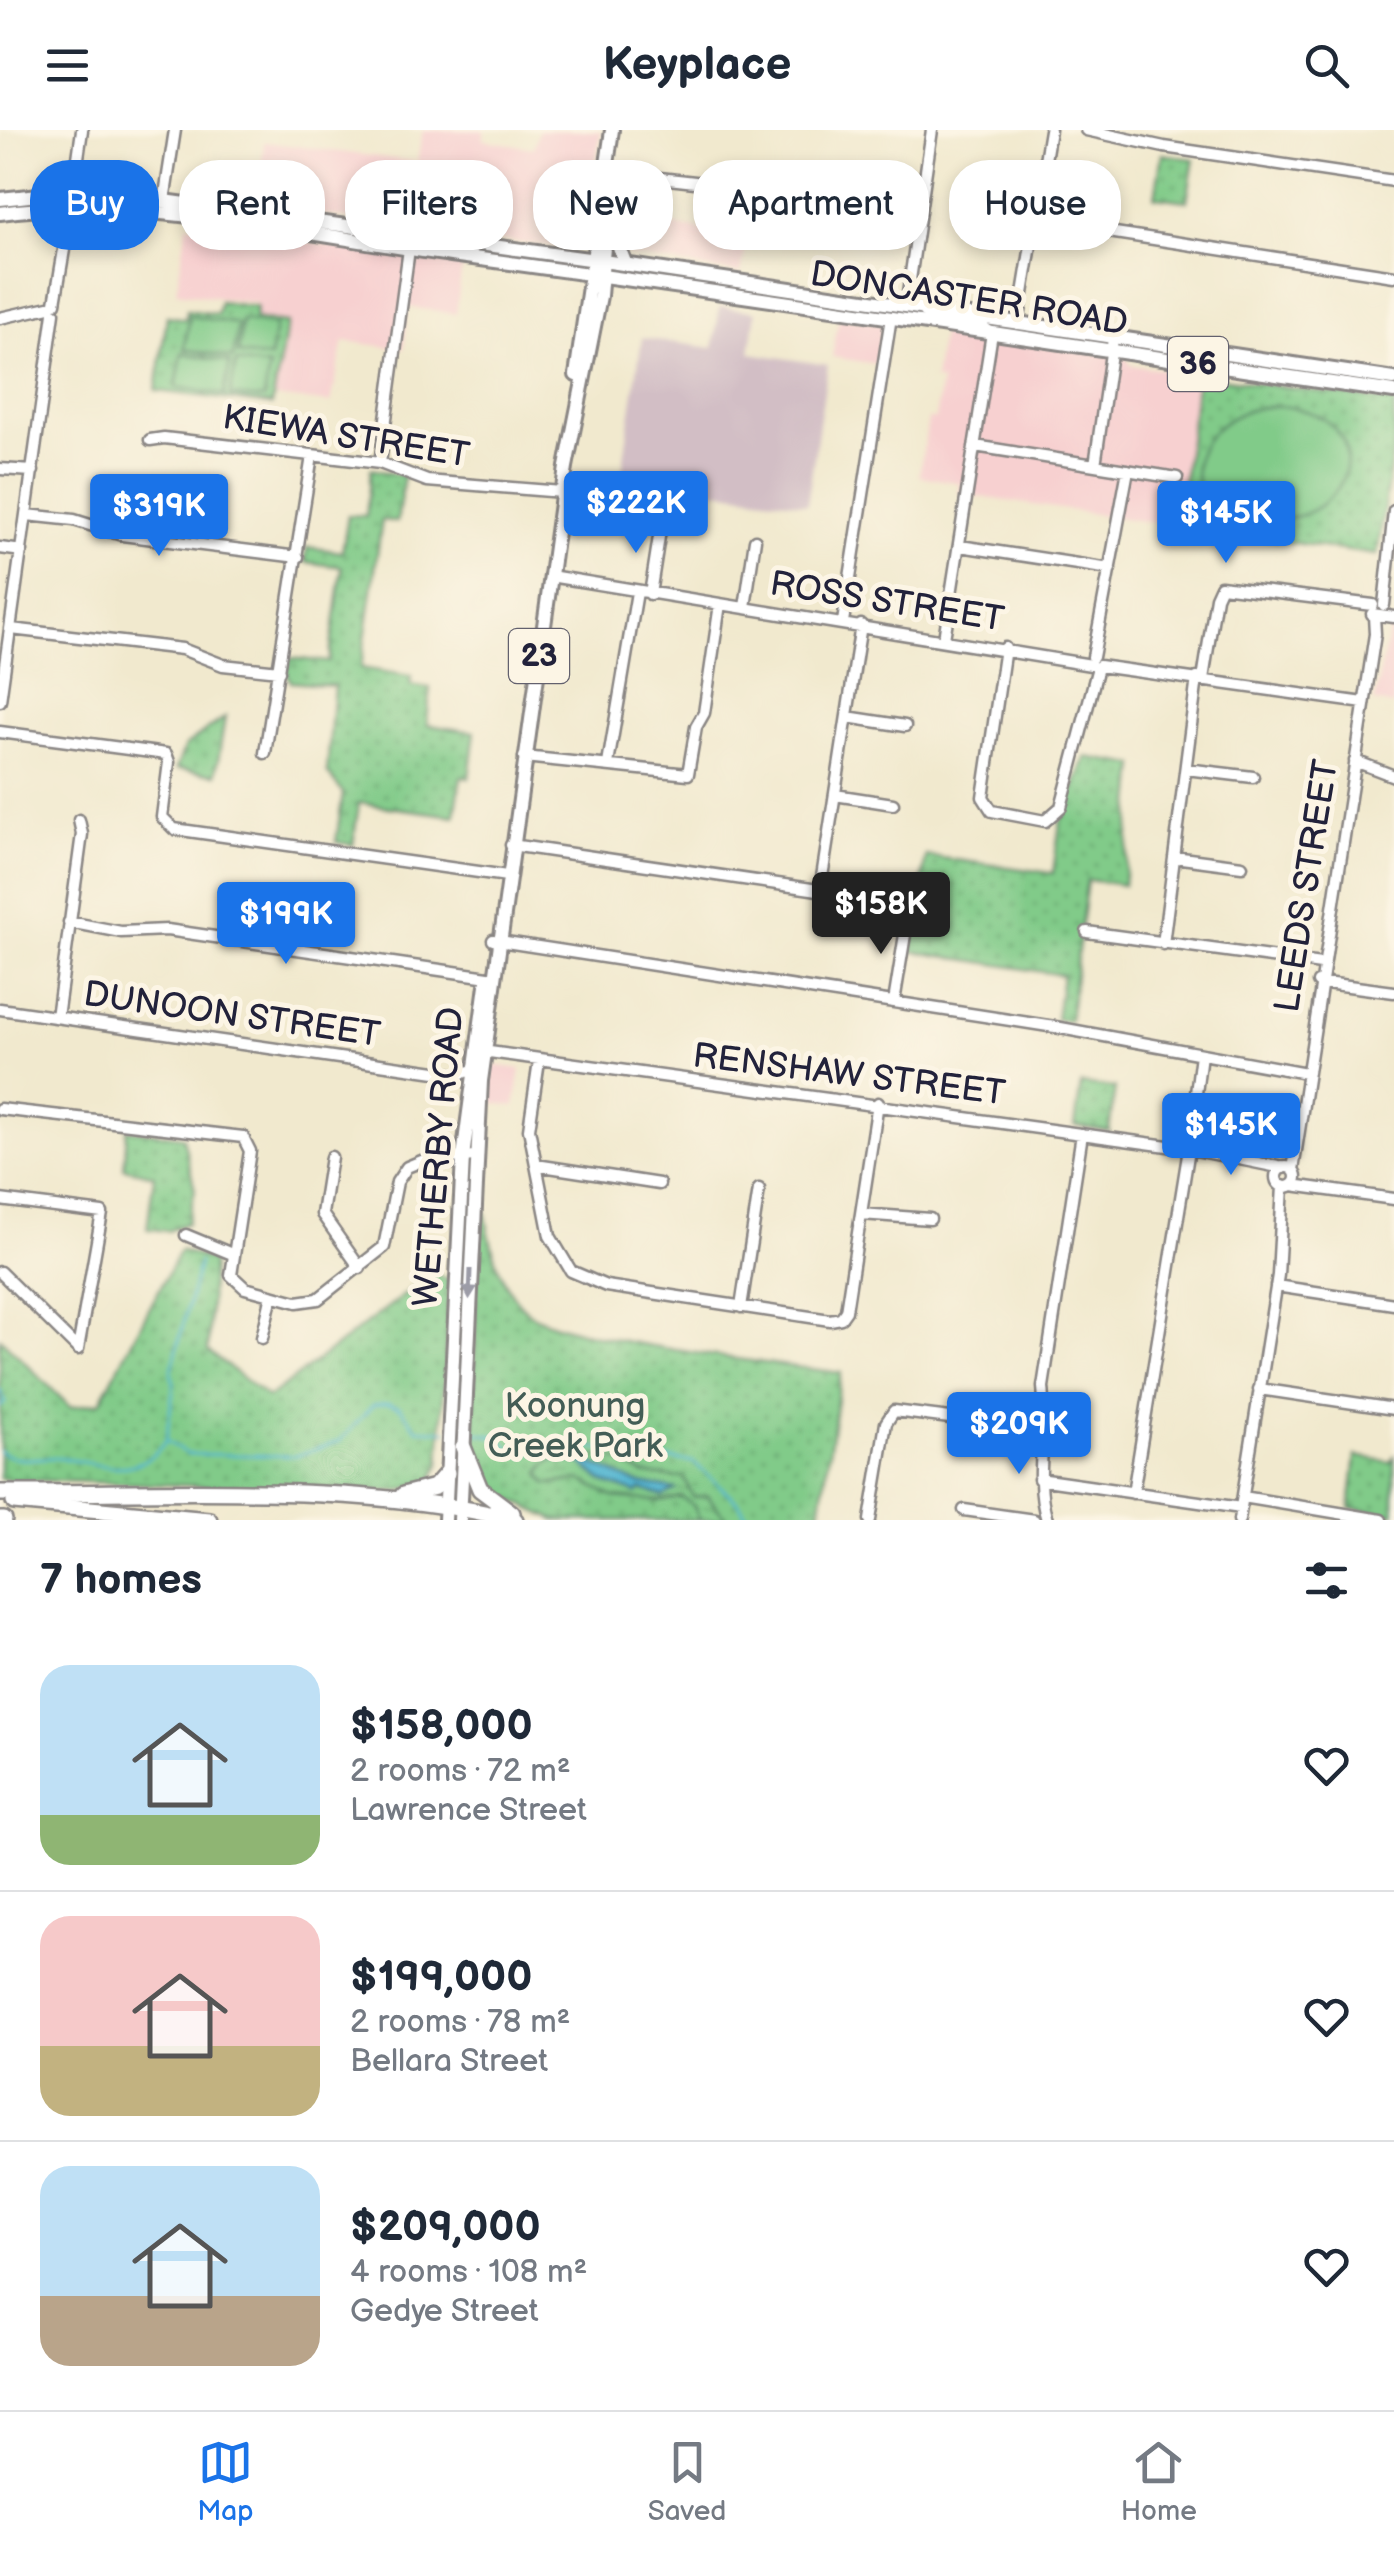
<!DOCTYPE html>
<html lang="en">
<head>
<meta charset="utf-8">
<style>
  :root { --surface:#fff; --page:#f2f2f3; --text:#1f2937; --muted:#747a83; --line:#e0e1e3; --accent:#1a73e8 }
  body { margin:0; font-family:"Balsamiq Sans",sans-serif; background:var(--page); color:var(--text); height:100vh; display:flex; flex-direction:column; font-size:38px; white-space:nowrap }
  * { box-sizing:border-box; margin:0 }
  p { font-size:32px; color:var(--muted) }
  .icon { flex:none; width:55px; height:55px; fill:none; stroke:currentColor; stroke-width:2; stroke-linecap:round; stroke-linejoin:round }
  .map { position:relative; height:1390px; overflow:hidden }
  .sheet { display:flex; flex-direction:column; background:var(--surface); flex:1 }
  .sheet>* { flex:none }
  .guide { position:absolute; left:30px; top:30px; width:1335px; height:90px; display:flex; gap:20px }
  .price { position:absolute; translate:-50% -85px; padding:0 22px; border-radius:10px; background:var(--accent); color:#fff; font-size:32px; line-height:65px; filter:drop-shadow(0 2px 5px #0008) }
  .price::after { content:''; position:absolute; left:50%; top:60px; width:30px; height:22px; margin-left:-15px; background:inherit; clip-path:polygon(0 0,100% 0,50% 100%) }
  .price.on { background:#222; color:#fff }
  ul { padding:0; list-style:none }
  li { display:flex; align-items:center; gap:30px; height:250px; padding:0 40px }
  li+li { border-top:2px solid var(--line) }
  li span { display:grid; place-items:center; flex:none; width:280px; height:200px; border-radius:30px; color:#555 }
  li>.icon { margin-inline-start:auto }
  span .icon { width:120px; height:120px; fill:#fffc; stroke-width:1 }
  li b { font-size:42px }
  h2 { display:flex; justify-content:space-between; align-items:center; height:120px; padding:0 40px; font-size:42px }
  .chip { padding:0 35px; border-radius:40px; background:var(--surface); box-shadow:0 5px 15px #0003; font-size:35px; line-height:90px }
  .chip.on { background:var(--accent); color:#fff }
  header { display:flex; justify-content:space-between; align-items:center; height:130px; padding:0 40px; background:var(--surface); font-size:45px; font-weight:700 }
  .dock { display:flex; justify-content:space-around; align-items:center; height:140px; border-top:2px solid var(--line); background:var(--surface); font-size:28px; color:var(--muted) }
  .dock a { display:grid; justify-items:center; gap:5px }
  .dock .on { color:var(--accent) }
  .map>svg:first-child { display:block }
</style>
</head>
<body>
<header><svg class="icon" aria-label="menu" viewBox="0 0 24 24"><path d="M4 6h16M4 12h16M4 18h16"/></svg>Keyplace<svg class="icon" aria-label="search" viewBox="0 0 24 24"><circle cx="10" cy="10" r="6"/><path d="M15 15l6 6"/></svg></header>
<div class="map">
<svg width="1394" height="1390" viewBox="0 0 1394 1390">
  <defs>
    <pattern id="green-dots" width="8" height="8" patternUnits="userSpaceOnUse" patternTransform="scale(2.5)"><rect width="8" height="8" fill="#81cb89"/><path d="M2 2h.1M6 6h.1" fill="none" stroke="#6fae77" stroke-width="1.8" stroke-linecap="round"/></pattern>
    <pattern id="wetland-marsh" width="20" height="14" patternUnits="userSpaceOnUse" patternTransform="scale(2.5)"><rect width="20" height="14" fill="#81cb89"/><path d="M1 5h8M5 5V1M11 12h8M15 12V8" fill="none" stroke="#6fae77"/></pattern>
  </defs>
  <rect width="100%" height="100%" fill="#fcf5e5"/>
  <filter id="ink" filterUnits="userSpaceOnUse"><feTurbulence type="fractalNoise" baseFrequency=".01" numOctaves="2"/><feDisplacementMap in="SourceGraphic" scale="20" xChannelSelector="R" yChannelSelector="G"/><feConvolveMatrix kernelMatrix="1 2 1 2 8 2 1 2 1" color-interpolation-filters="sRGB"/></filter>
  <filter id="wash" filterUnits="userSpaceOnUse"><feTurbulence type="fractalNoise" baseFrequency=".0048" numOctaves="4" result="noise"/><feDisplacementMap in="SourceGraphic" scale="40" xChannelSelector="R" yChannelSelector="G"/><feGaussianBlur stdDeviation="2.25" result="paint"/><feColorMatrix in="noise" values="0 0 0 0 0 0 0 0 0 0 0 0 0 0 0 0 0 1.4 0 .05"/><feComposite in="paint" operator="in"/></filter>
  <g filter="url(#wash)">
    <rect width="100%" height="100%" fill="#f1e9ce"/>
    <path fill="#f7d0d0" d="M423 0H484V10L533 18 539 0 601 1 586 101 574 119 419 101 257 73 264 12 417 32Z
      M616 46 656 53 651 92 747 107 741 144 628 126Z
      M187 95 462 135 456 184 408 177 404 219 344 211 331 273 273 267 286 193 255 189 256 173 176 162Z
      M839 187 882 194 876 234 832 227Z
      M941 203 1126 227 1131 235 1198 245 1177 396 959 364 960 353 919 346 928 289H935L941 251 934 250Z
      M1390 495 1394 496V576L1374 572Z
      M493 935 521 939 515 976 488 972Z"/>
    <path fill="#d2bec5" d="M720 176 756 182 750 223 828 235 807 374 621 347 642 208 713 218Z"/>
    <path fill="url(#green-dots)" stroke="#527662" stroke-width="2.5" d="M1162 24 1194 29 1187 71 1155 67Z
      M220 172 256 177 255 189 287 193 272 275 156 261 167 186 186 189 187 180 217 184Z
      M1198 245 1394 272V314L1377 425 1177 396Z
      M371 339 404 346 397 392 382 390 361 538 411 546 410 555 430 558 427 595 475 602 469 648 461 647 455 686 359 673 353 715 336 712 343 663 327 642 334 556 291 552 287 544 290 528 329 532 342 437 305 432 307 417 342 422 348 385 366 386Z
      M225 587 216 644 176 639 185 616Z
      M1086 627 1136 635 1124 755 1087 750 1069 891 1056 889 1062 845 910 821 926 726 1053 743 1060 693Z
      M1081 954 1115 958 1109 1001 1075 996Z
      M127 999 183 1007 195 1060 187 1093 168 1101 147 1099 154 1045 124 1038Z
      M478 1039C487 1086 489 1147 527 1181 558 1210 786 1235 841 1243L819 1390H555L495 1362 473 1323Z
      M180 1120 212 1131 208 1221 268 1268 433 1143 449 1150 440 1334 432 1350 399 1361 380 1362 0 1349V1208L70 1277 100 1272Z
      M1356 1326 1391 1332 1394 1327V1384L1350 1378Z"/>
    <path fill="url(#wetland-marsh)" stroke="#527662" stroke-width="2.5" d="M573 1324 616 1329 643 1344 684 1348 693 1367 708 1366 727 1390H700L694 1376 682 1367 657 1371 613 1367 581 1350 547 1354 540 1344C546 1329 558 1327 573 1324Z"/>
    <path fill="#81cb89" stroke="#527662" stroke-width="2.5" d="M190 186 238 194 233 228 184 219Z
      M242 190 275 196 270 228 238 224Z
      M182 223 230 232 224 265 176 257Z
      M236 232 269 237 264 269 230 266Z
      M1278 276C1384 283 1359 396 1261 390 1159 384 1186 278 1278 276Z"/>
    <path fill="#54b7d2" stroke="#3b6c86" stroke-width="2.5" d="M578 1328 637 1353 675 1359 663 1366 641 1359 637 1363 603 1352 581 1333 553 1329Z"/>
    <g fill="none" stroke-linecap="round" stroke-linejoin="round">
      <path stroke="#54b7d2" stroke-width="2.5" d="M0 1260 5 1273 0 1276
        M470 1302 499 1307 514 1323 523 1326 552 1312 693 1332 739 1373 749 1390
        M166 1310 174 1253 171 1243 199 1132
        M0 1321C21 1335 31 1326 54 1328 96 1330 132 1355 166 1311L187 1324 295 1326 340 1311 373 1275 388 1273 400 1277 417 1299 447 1301"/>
    </g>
  </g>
  <g filter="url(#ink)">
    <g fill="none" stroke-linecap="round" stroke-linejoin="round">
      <defs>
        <path id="minor" d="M1086 0 1164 17 1394 51
          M606 42 704 53 918 92
          M73 63 82 0
          M164 71 175 0
          M1037 91 1394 146
          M55 173 71 78
          M906 177 932 0
          M924 182 979 194 992 203 944 509
          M0 188 49 177
          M1018 194 1050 0
          M150 310 164 308 380 333 427 351 562 362
          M975 316 1177 348
          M380 333 409 119
          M1095 335 1113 209
          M0 339 33 341
          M27 385 74 390 122 405 298 427
          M960 416 1110 439
          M0 418 22 421
          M550 446 1091 535
          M650 464 661 394
          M1384 475 1394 381
          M745 477 755 410
          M1372 484 1394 487
          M843 492 891 187
          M11 499 182 519 223 535 279 541
          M1005 518 983 667 992 681 1045 691 1061 677 1098 537
          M1093 527 1128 340
          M1099 536 1364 573
          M1203 549 1216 467 1221 456 1373 475
          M0 571 54 183
          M847 587 905 596
          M0 602 166 624 169 632 162 687 174 699 507 746
          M265 623 312 326
          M524 627 688 644 696 597 704 583 720 474
          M1355 631 1394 646
          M608 634 637 462
          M1186 639 1253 647
          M835 665 893 674
          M511 715 900 772 908 786 894 872
          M1174 727 1242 736
          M820 760 861 495
          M69 792 121 802 167 800 495 848
          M1087 802 1321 834
          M493 810 1055 897 1306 943
          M1163 814 1197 548
          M1318 852 1394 862
          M0 879 456 945 473 940
          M57 887 82 704 79 690
          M482 921 1182 1018
          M539 931 529 999 550 1106 571 1141 606 1156 830 1190 841 1188 846 1181 878 973
          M0 979 243 1007 250 1021 231 1145 245 1158 297 1172 318 1169 384 1117 397 1052 407 1037 424 1030 475 1026
          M1189 1018 1201 924
          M1190 1019 1283 1038
          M331 1027 322 1084 360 1138
          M536 1035 659 1054
          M1276 1047a10 10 0 1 1 20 0a10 10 0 1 1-20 0Z
          M1293 1040 1375 504 1374 486
          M1292 1055 1394 1069
          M0 1070 102 1083 78 1219 0 1142
          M861 1084 930 1089
          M186 1105 232 1124
          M1276 1156 1394 1174
          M741 1177 759 1059
          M262 1208 272 1165
          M1259 1259 1394 1279
          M1039 1349 1241 1378
          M1133 1363 1188 1025
          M1243 1367 1381 1390
          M964 1380 1034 1390
          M870 1390 886 1293 894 1281 1046 1300
          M1047 1390C1033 1346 1048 1302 1043 1257L1082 1004
          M1239 1390 1278 1145 1283 1056"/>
        <path id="major" d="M0 69 59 63 164 71 603 131 1394 249
          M0 83C134 65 314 106 451 125 766 167 1079 217 1394 262
          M610 94 626 135
          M576 245 612 0
          M445 1390 463 1027 486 855
          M460 1390 481 951 566 337 600 166 607 81 603 68"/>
        <path id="highway" d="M463 1317 480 1359 512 1383
          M0 1363C161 1364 361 1350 515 1390
          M403 1365 435 1357 447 1343
          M14 1372 209 1390
          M0 1390H4"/>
      </defs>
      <use href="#minor" stroke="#8a8684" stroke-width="15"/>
      <use href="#major" stroke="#8a8684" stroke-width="18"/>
      <use href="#highway" stroke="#8a8684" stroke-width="20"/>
      <use href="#minor" stroke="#fff" stroke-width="10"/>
      <use href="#major" stroke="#fff" stroke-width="12"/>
      <use href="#highway" stroke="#fff" stroke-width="15"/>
    </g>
    <defs><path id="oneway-solid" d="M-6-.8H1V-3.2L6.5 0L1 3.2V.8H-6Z" transform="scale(2.5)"/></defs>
    <use fill="#9c9ca7" href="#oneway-solid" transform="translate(470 1154) rotate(92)"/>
  </g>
  <g text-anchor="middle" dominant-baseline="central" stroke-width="10" stroke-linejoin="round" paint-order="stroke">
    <g fill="#fcf5e5" stroke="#63616e" stroke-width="2.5">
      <rect x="1168" y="207" width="60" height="54" rx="8"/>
      <rect x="509" y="499" width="60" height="54" rx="8"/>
    </g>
    <g font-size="32" font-weight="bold" fill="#22223b">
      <text x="1198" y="234">36</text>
      <text x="539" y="526">23</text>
    </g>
    <g font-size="35" fill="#22223b" stroke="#fcf5e5">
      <text transform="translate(969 169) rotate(9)">DONCASTER ROAD</text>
      <text transform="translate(346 307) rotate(9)">KIEWA STREET</text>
      <text transform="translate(887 472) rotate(9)">ROSS STREET</text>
      <text transform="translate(1307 756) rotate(-81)">LEEDS STREET</text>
      <text transform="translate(232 885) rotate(8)">DUNOON STREET</text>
      <text transform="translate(849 945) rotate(7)">RENSHAW STREET</text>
      <text transform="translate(439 1027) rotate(-85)">WETHERBY ROAD</text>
    </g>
    <g font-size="35" fill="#435d56" stroke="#fcf5e5">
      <text x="575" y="1276">Koonung<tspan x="575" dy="40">Creek Park</tspan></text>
    </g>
  </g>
</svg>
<b class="price" style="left:636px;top:426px">$222K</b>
<b class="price" style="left:159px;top:429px">$319K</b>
<b class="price" style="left:1226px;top:436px">$145K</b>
<b class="price on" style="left:881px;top:827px">$158K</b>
<b class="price" style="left:286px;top:837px">$199K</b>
<b class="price" style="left:1231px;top:1048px">$145K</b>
<b class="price" style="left:1019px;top:1347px">$209K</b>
<div class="guide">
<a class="chip on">Buy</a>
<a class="chip">Rent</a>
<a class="chip">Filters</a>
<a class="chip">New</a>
<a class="chip">Apartment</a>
<a class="chip">House</a>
</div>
</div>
<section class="sheet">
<h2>7 homes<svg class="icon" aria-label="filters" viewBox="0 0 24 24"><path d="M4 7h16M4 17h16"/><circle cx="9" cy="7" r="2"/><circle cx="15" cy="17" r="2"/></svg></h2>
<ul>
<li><span style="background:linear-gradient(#bfe0f5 75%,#8fb573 0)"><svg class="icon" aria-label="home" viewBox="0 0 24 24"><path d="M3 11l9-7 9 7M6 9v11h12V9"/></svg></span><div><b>$158,000</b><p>2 rooms · 72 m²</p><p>Lawrence Street</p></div><svg class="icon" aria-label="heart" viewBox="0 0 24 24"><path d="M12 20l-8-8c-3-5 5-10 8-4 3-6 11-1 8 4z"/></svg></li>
<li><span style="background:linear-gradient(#f6c9c9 65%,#c2b280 0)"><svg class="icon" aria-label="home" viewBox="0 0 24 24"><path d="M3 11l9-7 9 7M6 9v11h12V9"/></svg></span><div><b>$199,000</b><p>2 rooms · 78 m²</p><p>Bellara Street</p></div><svg class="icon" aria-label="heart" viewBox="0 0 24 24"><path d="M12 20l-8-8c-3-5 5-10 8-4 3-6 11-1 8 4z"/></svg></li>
<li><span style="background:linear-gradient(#bfe0f5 65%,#b9a48a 0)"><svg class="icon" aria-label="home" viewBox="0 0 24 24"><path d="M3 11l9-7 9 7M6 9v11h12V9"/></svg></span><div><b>$209,000</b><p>4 rooms · 108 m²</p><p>Gedye Street</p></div><svg class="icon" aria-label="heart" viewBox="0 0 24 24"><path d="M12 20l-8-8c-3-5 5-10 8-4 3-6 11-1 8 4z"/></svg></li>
</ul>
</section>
<nav class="dock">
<a class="on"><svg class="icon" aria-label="map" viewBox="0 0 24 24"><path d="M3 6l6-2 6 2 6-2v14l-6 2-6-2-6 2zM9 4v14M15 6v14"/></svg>Map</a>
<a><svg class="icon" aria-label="saved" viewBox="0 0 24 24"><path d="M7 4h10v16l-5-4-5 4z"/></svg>Saved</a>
<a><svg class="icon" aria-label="home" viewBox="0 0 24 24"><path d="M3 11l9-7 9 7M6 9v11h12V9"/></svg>Home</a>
</nav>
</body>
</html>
